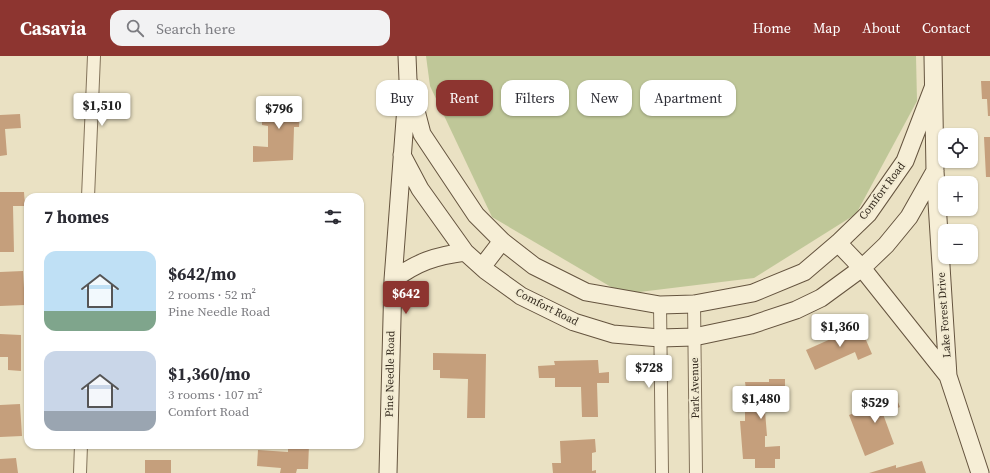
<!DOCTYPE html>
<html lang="en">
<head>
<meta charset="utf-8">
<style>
  :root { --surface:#fff; --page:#f2f2f3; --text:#2b2b33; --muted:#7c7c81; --accent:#8d3530 }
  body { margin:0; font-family:"Source Serif 4",serif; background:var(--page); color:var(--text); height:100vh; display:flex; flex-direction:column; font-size:15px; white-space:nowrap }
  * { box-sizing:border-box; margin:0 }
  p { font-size:13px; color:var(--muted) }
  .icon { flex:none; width:22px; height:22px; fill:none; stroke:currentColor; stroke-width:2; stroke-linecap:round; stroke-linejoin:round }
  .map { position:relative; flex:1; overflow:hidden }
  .details { position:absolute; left:24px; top:137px; width:340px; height:256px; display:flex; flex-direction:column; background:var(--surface); border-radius:12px; box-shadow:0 1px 3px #0004 }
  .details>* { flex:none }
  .guide { position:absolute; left:376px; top:24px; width:380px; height:36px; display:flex; gap:8px }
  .controls { position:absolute; left:938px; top:72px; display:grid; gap:8px }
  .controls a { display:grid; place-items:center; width:40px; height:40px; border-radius:8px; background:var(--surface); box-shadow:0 1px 3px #0004; font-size:20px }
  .price { position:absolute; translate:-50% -34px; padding:0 9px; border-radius:4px; background:#fff; color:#222; font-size:13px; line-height:26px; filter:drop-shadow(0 1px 2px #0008) }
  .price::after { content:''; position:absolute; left:50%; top:24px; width:12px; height:9px; margin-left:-6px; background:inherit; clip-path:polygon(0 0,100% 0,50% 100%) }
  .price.active { background:var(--accent); color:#fff }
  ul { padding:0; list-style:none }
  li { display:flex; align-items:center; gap:12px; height:100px; padding:0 20px }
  li span { display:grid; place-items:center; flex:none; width:112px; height:80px; border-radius:12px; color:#555 }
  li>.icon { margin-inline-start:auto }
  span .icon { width:48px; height:48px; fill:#fffc; stroke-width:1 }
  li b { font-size:17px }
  h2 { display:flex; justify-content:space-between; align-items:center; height:48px; padding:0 20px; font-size:17px }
  .chip { padding:0 14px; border-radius:12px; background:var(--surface); box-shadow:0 1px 3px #0004; font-size:14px; line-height:36px }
  .chip.active { background:var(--accent); color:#fff }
  header { display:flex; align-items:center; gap:24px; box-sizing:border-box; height:56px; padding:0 20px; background:var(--accent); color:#fff }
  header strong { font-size:19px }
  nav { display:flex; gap:22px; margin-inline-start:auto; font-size:14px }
  .search { width:280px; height:36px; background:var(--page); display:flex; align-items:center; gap:10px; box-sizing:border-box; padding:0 14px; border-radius:12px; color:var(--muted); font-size:15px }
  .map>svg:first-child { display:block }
</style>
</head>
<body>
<header>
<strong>Casavia</strong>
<div class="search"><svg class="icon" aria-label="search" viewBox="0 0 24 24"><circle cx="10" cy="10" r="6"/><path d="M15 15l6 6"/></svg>Search here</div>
<nav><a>Home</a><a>Map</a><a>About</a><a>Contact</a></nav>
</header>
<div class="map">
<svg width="990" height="417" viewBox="0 0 990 417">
  <rect width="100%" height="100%" fill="#eae1c3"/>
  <path fill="#bfc798" d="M426 0H916L917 45 856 158 754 222 623 238 492 161 430 30Z"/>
  <path fill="#c59f7c" d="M981 25H990V60H988L987 43H982Z
    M269 40H294V53H300L299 71H294L293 104 253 106V90L268 91V70L262 69V54H269Z
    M20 58 21 72 5 73 7 99 0 100V59Z
    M984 81H990V121H986Z
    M0 136H24L25 150H13L14 196H0Z
    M23 215 25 249 0 250V216Z
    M860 270 872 298 858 304 855 296 815 314 806 294Z
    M0 278 21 279V315L8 314V301H0Z
    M433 297 486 298 485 362H467L468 323 440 322V314H433Z
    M598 304 599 317 609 316V327H597L598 361H582L581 331H555V322H539L538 310 555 309 554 305Z
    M769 323H785V355H765L767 380H765V391L780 390V403H775V412H755V403H743L740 365H745V343L742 344V333H746L745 326H769Z
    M894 336 900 351 883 358 894 388 865 400 849 359 873 349 871 345Z
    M20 348 22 380 0 381V349Z
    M595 383 596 396 592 397V415L596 414V417H553L552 407H561L560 385Z
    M288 389H309L308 413H297L296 417H280L281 412 257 410 258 394 288 396Z
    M16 402 18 417H0V403Z
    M145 404H171V417H145Z
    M922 405 926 417H869L896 409V412Z"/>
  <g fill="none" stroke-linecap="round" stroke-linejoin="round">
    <defs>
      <path id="street" d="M88 141 94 0
        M694 248 696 417
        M660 249 662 417
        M80 417 81 389"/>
      <path id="secondary" d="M933 0 935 115 948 320 980 417
        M408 24 422 78 476 159 502 185 534 210 586 236 660 249 694 248 753 237 804 216 838 187 868 158 905 105 933 32
        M402 99 420 133 465 196 485 214 521 240 574 266 613 278 660 282 694 281 751 269 796 254 821 242 862 212 886 189 909 161 935 115
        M838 187 862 212 948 320
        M482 211 502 185
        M393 224C417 206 435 200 465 196
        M388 417 393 224 408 24 407 0"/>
    </defs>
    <use href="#street" stroke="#83735b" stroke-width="14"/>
    <use href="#secondary" stroke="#65543f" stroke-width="19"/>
    <use href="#street" stroke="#f6eed6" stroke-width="12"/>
    <use href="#secondary" stroke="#f6eed6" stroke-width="17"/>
  </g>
  <g text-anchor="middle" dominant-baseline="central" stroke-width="4" stroke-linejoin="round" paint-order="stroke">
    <g font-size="11" fill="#342a1e" stroke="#f2ebd2">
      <text transform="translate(882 135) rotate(-53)">Comfort Road</text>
      <text transform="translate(547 251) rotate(27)">Comfort Road</text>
      <text transform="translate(944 259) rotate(-94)">Lake Forest Drive</text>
      <text transform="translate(390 318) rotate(-89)">Pine Needle Road</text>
      <text transform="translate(695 332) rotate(-91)">Park Avenue</text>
    </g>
  </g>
</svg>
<div class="controls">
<a><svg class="icon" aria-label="locate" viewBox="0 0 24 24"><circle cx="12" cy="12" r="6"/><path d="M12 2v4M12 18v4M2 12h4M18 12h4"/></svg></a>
<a>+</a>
<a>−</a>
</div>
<b class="price" style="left:102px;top:71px">$1,510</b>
<b class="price" style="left:279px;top:74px">$796</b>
<b class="price active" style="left:406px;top:259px">$642</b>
<b class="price" style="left:840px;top:292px">$1,360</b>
<b class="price" style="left:649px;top:333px">$728</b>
<b class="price" style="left:761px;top:364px">$1,480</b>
<b class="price" style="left:875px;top:368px">$529</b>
<div class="guide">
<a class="chip">Buy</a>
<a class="chip active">Rent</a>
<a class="chip">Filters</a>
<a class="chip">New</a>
<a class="chip">Apartment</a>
</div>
<section class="details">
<h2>7 homes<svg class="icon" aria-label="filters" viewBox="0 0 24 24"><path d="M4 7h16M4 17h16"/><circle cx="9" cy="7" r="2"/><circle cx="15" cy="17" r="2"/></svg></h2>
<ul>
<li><span style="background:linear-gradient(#bfe0f5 75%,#7fa58c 0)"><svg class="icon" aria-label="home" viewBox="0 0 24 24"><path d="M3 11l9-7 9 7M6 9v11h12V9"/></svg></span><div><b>$642/mo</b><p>2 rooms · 52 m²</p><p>Pine Needle Road</p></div></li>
<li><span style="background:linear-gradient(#c9d6e8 75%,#9aa5b1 0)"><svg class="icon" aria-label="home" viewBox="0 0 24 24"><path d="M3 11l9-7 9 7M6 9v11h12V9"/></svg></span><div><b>$1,360/mo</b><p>3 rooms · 107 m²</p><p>Comfort Road</p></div></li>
</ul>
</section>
</div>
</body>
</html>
